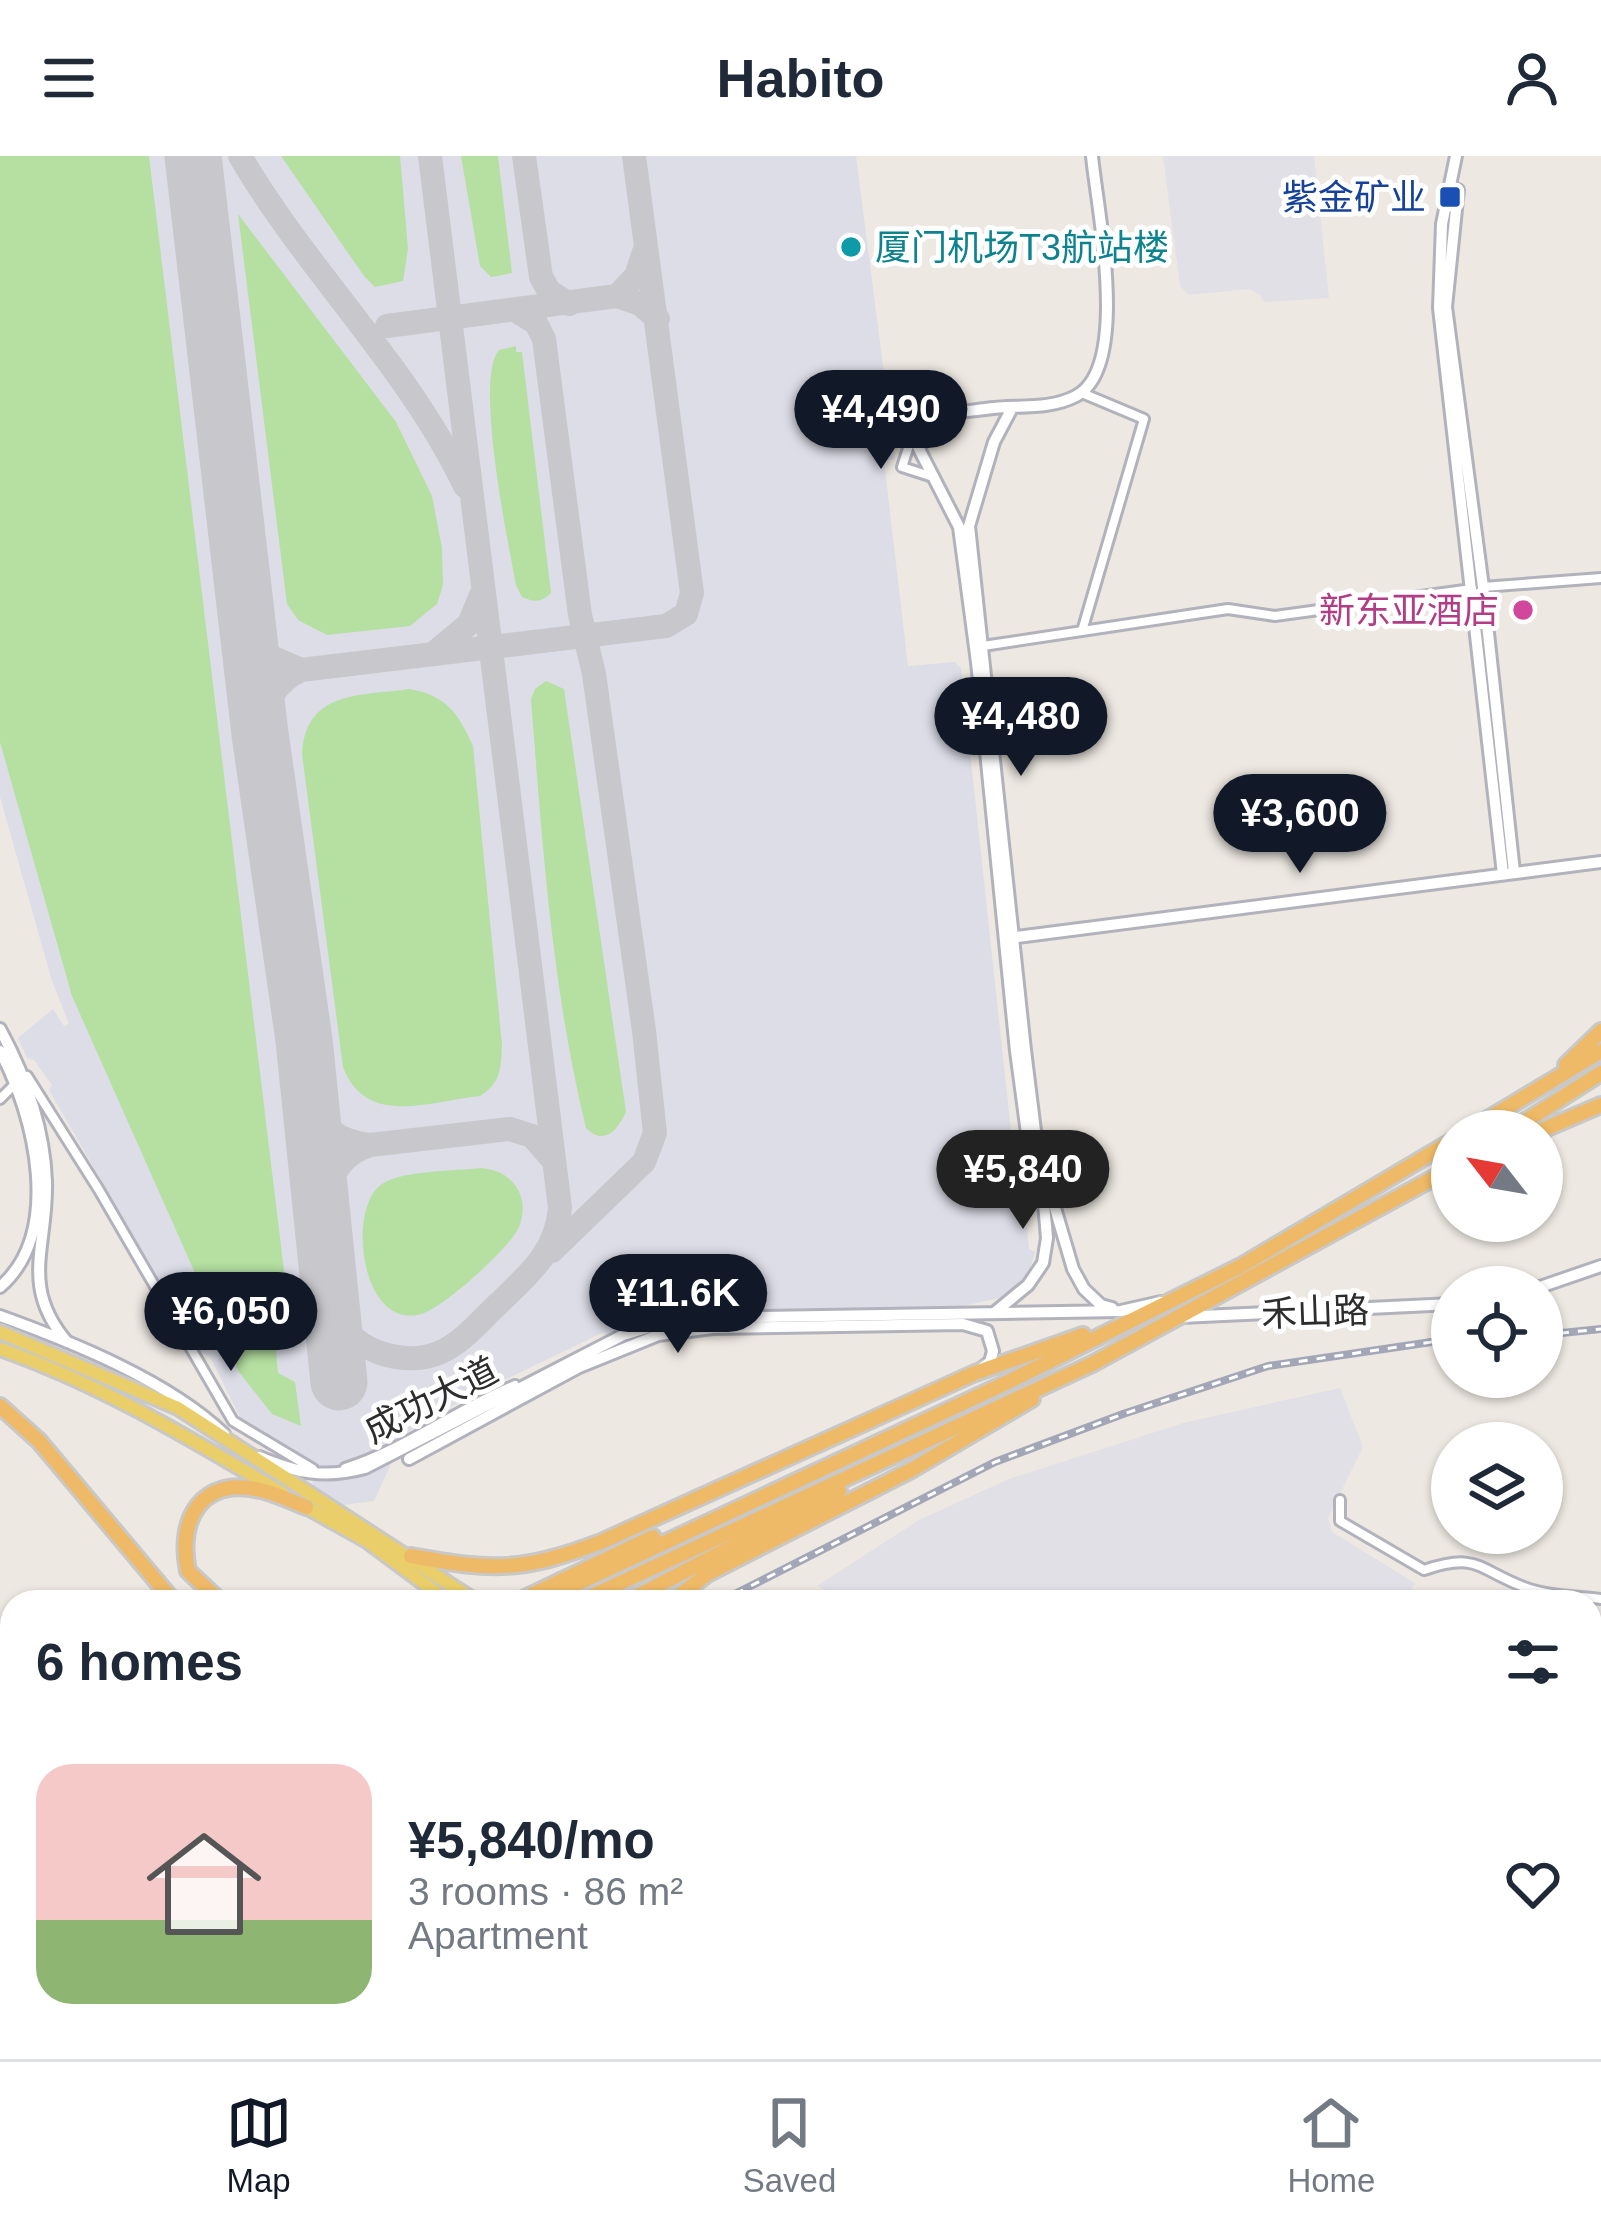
<!DOCTYPE html>
<html lang="en">
<head>
<meta charset="utf-8">
<style>
  :root { --surface:#fff; --page:#f2f2f3; --text:#1f2937; --muted:#747a83; --line:#e0e1e3; --accent:#111827 }
  body { margin:0; font-family:Arial,"Noto Sans SC",sans-serif; background:var(--page); color:var(--text); height:100vh; display:flex; flex-direction:column; font-size:45px; white-space:nowrap }
  * { box-sizing:border-box; margin:0 }
  p { font-size:39px; color:var(--muted) }
  .icon { flex:none; width:66px; height:66px; fill:none; stroke:currentColor; stroke-width:2; stroke-linecap:round; stroke-linejoin:round }
  .map { position:relative; flex:1; overflow:hidden }
  .drawer { position:absolute; left:0px; top:1434px; width:1602px; height:471px; display:flex; flex-direction:column; background:var(--surface); border-radius:36px 36px 0 0; box-shadow:0 3px 9px #0004 }
  .drawer>* { flex:none }
  .needle { width:78px; rotate:301deg }
  .tools { position:absolute; left:1431px; top:954px; display:grid; gap:24px }
  .tools a { display:grid; place-items:center; width:132px; height:132px; border-radius:50%; background:var(--surface); box-shadow:0 3px 9px #0004; font-size:60px }
  .price { position:absolute; translate:-50% -102px; padding:0 27px; border-radius:42px; background:var(--accent); color:#fff; font-size:39px; line-height:78px; filter:drop-shadow(0 3px 6px #0008) }
  .price::after { content:''; position:absolute; left:50%; top:72px; width:36px; height:27px; margin-left:-18px; background:inherit; clip-path:polygon(0 0,100% 0,50% 100%) }
  .price.active { background:#222; color:#fff }
  ul { padding:0; list-style:none }
  li { display:flex; align-items:center; gap:36px; height:300px; padding:0 36px }
  li span { display:grid; place-items:center; flex:none; width:336px; height:240px; border-radius:36px; color:#555 }
  li>.icon { margin-inline-start:auto }
  span .icon { width:144px; height:144px; fill:#fffc; stroke-width:1 }
  li b { font-size:51px }
  h2 { display:flex; justify-content:space-between; align-items:center; height:144px; padding:0 36px; font-size:51px }
  header { display:flex; justify-content:space-between; align-items:center; height:156px; padding:0 36px; background:var(--surface); font-size:54px; font-weight:600 }
  .tab-bar { display:flex; justify-content:space-around; align-items:center; height:168px; border-top:3px solid var(--line); background:var(--surface); font-size:33px; color:var(--muted) }
  .tab-bar a { display:grid; justify-items:center; gap:6px }
  .tab-bar .active { color:var(--accent) }
  .map>svg:first-child { display:block }
</style>
</head>
<body>
<header><svg class="icon" aria-label="menu" viewBox="0 0 24 24"><path d="M4 6h16M4 12h16M4 18h16"/></svg>Habito<svg class="icon" aria-label="person" viewBox="0 0 24 24"><circle cx="12" cy="8" r="4"/><path d="M4 21q1-7 8-7t8 7"/></svg></header>
<div class="map">
<svg width="1601" height="1903" viewBox="0 0 1601 1903">
  <rect width="100%" height="100%" fill="#ede8e1"/>
  <path fill="#e2e0e7" d="M1163 0H1314L1329 142 1264 146 1260 139 1249 133 1189 139 1180 130Z
    M1340 1232 1363 1291 1328 1362 1332 1376 1415 1427 1404 1446H850L817 1430 919 1364 1009 1323 1183 1267Z
    M897 1893H1091L1087 1903H903Z"/>
  <path fill="#dcdde7" d="M0 0H856L895 303 884 305 908 510 955 506 961 512 1015 1012 1021 1013 1029 1093 1035 1096 1029 1117 1012 1139 959 1151 662 1159 606 1179 604 1176 459 1246 387 1288 390 1310 374 1345 336 1350 314 1337 310 1308 241 1263 210 1201 200 1195 49 934 52 929 34 904 27 902 18 882 53 853 64 870 69 868 52 825 0 641Z"/>
  <path fill="#b5e0a1" d="M0 0H149L285 1123 272 1148 278 1217 295 1226 301 1270 272 1258 239 1216 72 840 0 586Z
    M281 0H400L408 93 403 125 375 131 364 120Z
    M461 0H498L512 117 491 121 480 110Z
    M238 58 396 266 432 340 442 392 443 429 437 448 410 470 327 479 298 464 287 448Z
    M516 190V196H522L551 437C541 447 534 446 522 441L516 429C508 386 474 223 499 194Z
    M546 525 564 533 626 956C617 975 604 990 586 972 552 833 542 685 531 543L535 533Z
    M410 533C447 540 458 557 473 590L502 889C501 912 501 927 480 940 427 946 366 971 343 911L302 598C306 534 360 540 410 533Z
    M482 1012C496 1014 505 1017 514 1028 524 1040 525 1056 519 1071 510 1092 446 1149 424 1157 362 1179 345 1053 382 1028 403 1014 456 1015 482 1012Z"/>
  <g fill="none" stroke-linecap="round" stroke-linejoin="round">
    <path stroke="#c8c7cc" stroke-width="24" d="M240 0C307 115 408 210 465 330
      M524 0 541 121 549 135 569 148
      M645 93 636 120 617 140 640 148 658 163
      M515 154 536 167 544 183 580 459 594 518 644 875 655 977 644 1006 552 1095
      M387 170 617 140
      M246 471 269 500 301 514C274 526 263 551 260 578
      M433 498 469 468 481 439
      M301 514 666 470 686 458 692 437 634 0
      M304 884C310 935 306 982 370 989 315 1006 323 1069 329 1115 331 1130 331 1146 337 1160 353 1196 406 1212 441 1196 463 1186 480 1165 497 1149 528 1119 556 1097 560 1052L430 0
      M370 989 510 973 532 980 552 1003"/>
    <path stroke="#c8c7cc" stroke-width="57" d="M193 0 260 578 304 884 339 1226"/>
    <defs>
      <path id="minor" d="M1082 237 1144 263 1082 475
        M914 274 902 311 933 321
        M1483 431 1601 422
        M983 490 1228 453 1275 460 1472 433
        M27 920 99 1034 233 1265 313 1313
        M0 943 15 928
        M345 1312C405 1293 457 1253 515 1229
        M1340 1344V1365L1424 1414C1478 1396 1477 1413 1524 1431 1547 1440 1577 1440 1601 1443
        M1590 1792H1601
        M0 1844 12 1835"/>
      <path id="tertiary" d="M1456 0 1442 68 1439 152 1503 718
        M1458 34 1446 151 1483 431 1514 716
        M817 1893 823 1903"/>
      <path id="secondary" d="M1012 252 994 286 969 370 1025 894 1037 991 1073 1113 1084 1133 1101 1149 1112 1152
        M1009 782 1601 706
        M0 873C26 921 44 971 46 1025 48 1091 19 1129 67 1186
        M0 895C35 960 63 1077 0 1131
        M1540 1131 1601 1110
        M994 1157 1028 1129 1043 1107 1047 1082 1044 1048 1029 992 1016 895 977 506 959 371 915 285 914 273C930 257 963 256 985 253 1015 248 1047 255 1076 240 1131 211 1097 53 1092 0
        M0 1160C72 1186 169 1225 224 1278
        M1181 1161 1452 1148
        M259 1301C298 1317 324 1323 365 1312L623 1179 664 1167 703 1162 1121 1155 1161 1146
        M409 1303 579 1211 658 1179 713 1172 963 1168 987 1175 993 1195 990 1206 982 1212
        M881 1893 887 1903"/>
      <path id="primary" d="M0 1176 178 1252 477 1446
        M0 1193C100 1228 191 1283 282 1337
        M299 1347 367 1385 449 1446
        M840 1893 845 1903
        M863 1893 869 1903"/>
      <path id="trunk" d="M1566 909 1601 875
        M1468 975 1601 895
        M1510 975 1601 917
        M1540 975 1601 949
        M0 1250 39 1285 174 1446
        M411 1400C494 1415 521 1416 601 1386L975 1217 1083 1179
        M525 1442 653 1381
        M221 1446 188 1415C177 1363 202 1320 260 1334 275 1337 291 1345 306 1351
        M538 1446 1008 1226 1241 1110 1452 985
        M579 1446 1092 1208 1452 1012
        M626 1446 839 1335
        M671 1446 707 1418 913 1313 1032 1243
        M0 1641 12 1642
        M0 1663 1 1662
        M0 1676H4
        M0 1692 12 1690"/>
    </defs>
    <use href="#minor" stroke="#b1b2bc" stroke-width="14"/>
    <use href="#tertiary" stroke="#b1b2bc" stroke-width="16"/>
    <use href="#secondary" stroke="#b1b2bc" stroke-width="16"/>
    <use href="#primary" stroke="#c8c8c8" stroke-width="18"/>
    <use href="#trunk" stroke="#c8c8c8" stroke-width="20"/>
    <use href="#minor" stroke="#fff" stroke-width="8"/>
    <use href="#tertiary" stroke="#fff" stroke-width="10"/>
    <use href="#secondary" stroke="#fff" stroke-width="10"/>
    <use href="#primary" stroke="#e9ce6a" stroke-width="12"/>
    <use href="#trunk" stroke="#efba67" stroke-width="14"/>
    <defs>
      <path id="rail" d="M1542 1179 1601 1173
        M719 1446 995 1306 1123 1258 1268 1210 1452 1183
        M0 1574 12 1578"/>
    </defs>
    <use href="#rail" stroke="#a3a6b6" stroke-width="8"/>
    <use href="#rail" stroke="#fff" stroke-width="3" stroke-dasharray="9" stroke-linecap="butt"/>
  </g>
  <rect fill="#1a4fb4" stroke="#fff" stroke-width="4.5" x="1438" y="29" width="24" height="24" rx="6"/>
  <circle fill="#0f9aa8" stroke="#fff" stroke-width="4.5" cx="851" cy="91" r="12"/>
  <circle fill="#d1479c" stroke="#fff" stroke-width="4.5" cx="1523" cy="454" r="12"/>
  <g text-anchor="middle" dominant-baseline="central" stroke-width="10" stroke-linejoin="round" paint-order="stroke">
    <g font-size="36" fill="#164399" stroke="#fff" text-anchor="end">
      <text x="1426" y="41">紫金矿业</text>
    </g>
    <g font-size="36" fill="#0d838f" stroke="#fff" text-anchor="start">
      <text x="875" y="91">厦门机场T3航站楼</text>
    </g>
    <g font-size="36" fill="#b23c85" stroke="#fff" text-anchor="end">
      <text x="1499" y="454">新东亚酒店</text>
    </g>
    <g font-size="36" fill="#2d2d2d" stroke="#fff">
      <text transform="translate(1315 1156) rotate(-2)">禾山路</text>
      <text transform="translate(431 1244) rotate(-27)">成功大道</text>
    </g>
  </g>
</svg>
<div class="tools">
<a><svg class="needle" viewBox="-14 -14 28 28"><path d="M0-13l5 13h-10z" fill="#e53935"/><path d="M0 13l5-13h-10z" fill="#747a83"/></svg></a>
<a><svg class="icon" aria-label="locate" viewBox="0 0 24 24"><circle cx="12" cy="12" r="6"/><path d="M12 2v4M12 18v4M2 12h4M18 12h4"/></svg></a>
<a><svg class="icon" aria-label="layers" viewBox="0 0 24 24"><path d="M12 4l9 5-9 5-9-5zM3 14l9 5 9-5"/></svg></a>
</div>
<b class="price" style="left:881px;top:316px">¥4,490</b>
<b class="price" style="left:1021px;top:623px">¥4,480</b>
<b class="price" style="left:1300px;top:720px">¥3,600</b>
<b class="price active" style="left:1023px;top:1076px">¥5,840</b>
<b class="price" style="left:678px;top:1200px">¥11.6K</b>
<b class="price" style="left:231px;top:1218px">¥6,050</b>
<section class="drawer">
<h2>6 homes<svg class="icon" aria-label="filters" viewBox="0 0 24 24"><path d="M4 7h16M4 17h16"/><circle cx="9" cy="7" r="2"/><circle cx="15" cy="17" r="2"/></svg></h2>
<ul>
<li><span style="background:linear-gradient(#f6c9c9 65%,#8fb573 0)"><svg class="icon" aria-label="home" viewBox="0 0 24 24"><path d="M3 11l9-7 9 7M6 9v11h12V9"/></svg></span><div><b>¥5,840/mo</b><p>3 rooms · 86 m²</p><p>Apartment</p></div><svg class="icon" aria-label="heart" viewBox="0 0 24 24"><path d="M12 20l-8-8c-3-5 5-10 8-4 3-6 11-1 8 4z"/></svg></li>
</ul>
</section>
</div>
<nav class="tab-bar">
<a class="active"><svg class="icon" aria-label="map" viewBox="0 0 24 24"><path d="M3 6l6-2 6 2 6-2v14l-6 2-6-2-6 2zM9 4v14M15 6v14"/></svg>Map</a>
<a><svg class="icon" aria-label="saved" viewBox="0 0 24 24"><path d="M7 4h10v16l-5-4-5 4z"/></svg>Saved</a>
<a><svg class="icon" aria-label="home" viewBox="0 0 24 24"><path d="M3 11l9-7 9 7M6 9v11h12V9"/></svg>Home</a>
</nav>
</body>
</html>
